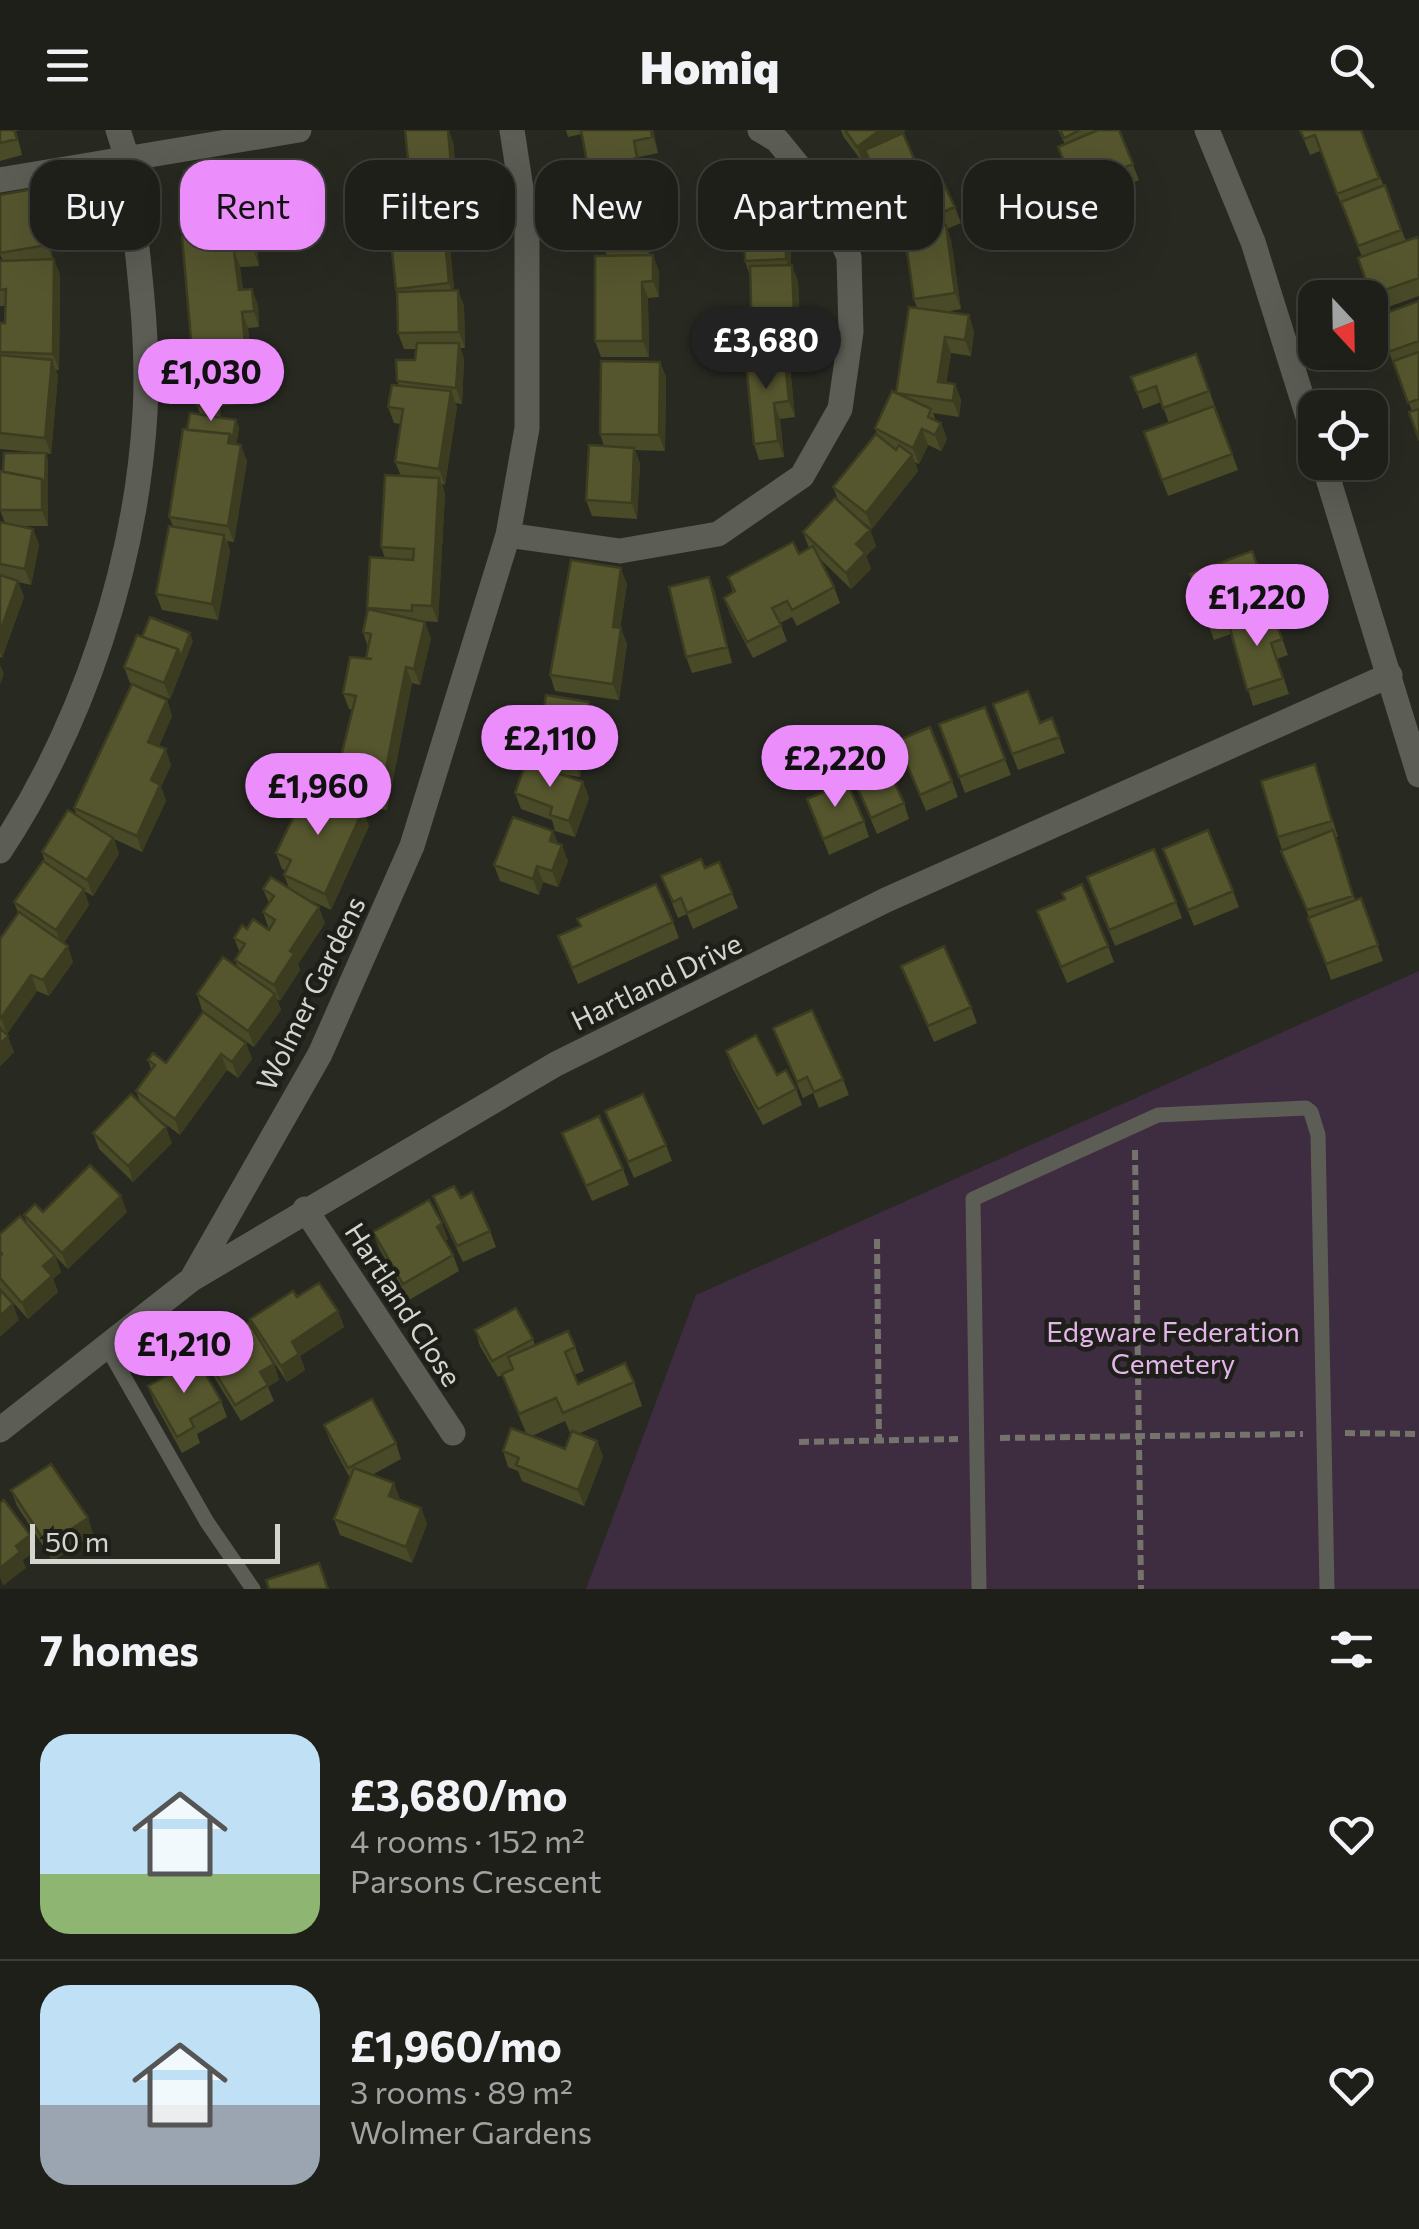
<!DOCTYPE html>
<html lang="en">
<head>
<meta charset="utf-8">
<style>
  :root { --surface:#1e1f19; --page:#2b2c26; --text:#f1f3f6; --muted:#a1a2a2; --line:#3c3d38; --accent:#eb8dfb }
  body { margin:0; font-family:Commissioner,sans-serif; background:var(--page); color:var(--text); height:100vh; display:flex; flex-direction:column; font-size:38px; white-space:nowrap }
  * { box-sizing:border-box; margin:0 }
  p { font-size:32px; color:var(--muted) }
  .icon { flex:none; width:55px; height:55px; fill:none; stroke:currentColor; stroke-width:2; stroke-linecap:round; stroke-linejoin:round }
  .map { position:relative; height:1459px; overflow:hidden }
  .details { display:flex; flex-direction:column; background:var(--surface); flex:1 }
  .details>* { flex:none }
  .top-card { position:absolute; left:30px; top:30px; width:1360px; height:90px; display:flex; gap:20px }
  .needle { width:65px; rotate:158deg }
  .tools { position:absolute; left:1298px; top:150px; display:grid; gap:20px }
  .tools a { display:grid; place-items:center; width:90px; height:90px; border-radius:20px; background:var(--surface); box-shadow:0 10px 40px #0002,0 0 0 2px var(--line); font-size:50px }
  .scale { position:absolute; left:30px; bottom:25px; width:250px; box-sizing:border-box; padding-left:10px; border:5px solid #d5d5d0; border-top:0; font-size:28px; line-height:35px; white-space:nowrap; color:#d5d5d0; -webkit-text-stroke:8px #1e1f18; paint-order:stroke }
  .price { position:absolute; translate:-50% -85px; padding:0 22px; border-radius:35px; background:var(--accent); color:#111; font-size:32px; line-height:65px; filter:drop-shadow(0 2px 5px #0008) }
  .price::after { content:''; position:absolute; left:50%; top:60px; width:30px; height:22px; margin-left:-15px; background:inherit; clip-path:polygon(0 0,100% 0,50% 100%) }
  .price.on { background:#222; color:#fff }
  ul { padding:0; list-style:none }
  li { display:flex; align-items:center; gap:30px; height:250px; padding:0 40px }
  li+li { border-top:2px solid var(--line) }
  li span { display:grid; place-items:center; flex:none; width:280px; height:200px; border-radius:30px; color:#555 }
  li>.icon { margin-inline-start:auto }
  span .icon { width:120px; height:120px; fill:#fffc; stroke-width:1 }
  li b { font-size:42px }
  h2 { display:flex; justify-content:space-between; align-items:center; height:120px; padding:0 40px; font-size:42px }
  .chip { padding:0 35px; border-radius:30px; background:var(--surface); box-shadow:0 10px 40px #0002,0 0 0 2px var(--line); font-size:35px; line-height:90px }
  .chip.on { background:var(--accent); color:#111 }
  header { display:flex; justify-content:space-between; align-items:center; height:130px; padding:0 40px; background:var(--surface); font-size:45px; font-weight:800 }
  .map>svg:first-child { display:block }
</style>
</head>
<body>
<header><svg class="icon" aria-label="menu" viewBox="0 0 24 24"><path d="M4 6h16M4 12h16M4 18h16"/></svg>Homiq<svg class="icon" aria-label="search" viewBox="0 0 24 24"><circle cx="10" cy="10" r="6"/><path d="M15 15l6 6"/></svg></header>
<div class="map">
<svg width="1419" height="1459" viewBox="0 0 1419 1459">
  <rect width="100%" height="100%" fill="#282921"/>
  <path fill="#3e2c41" d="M1419 841V1459H586L696 1165Z"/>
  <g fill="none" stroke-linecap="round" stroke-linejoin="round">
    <path stroke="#74746d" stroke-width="6" stroke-dasharray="10 5" stroke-linecap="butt" d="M1135 1020 1141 1459
      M877 1109 879 1310
      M1345 1303 1419 1304
      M1000 1308 1303 1304
      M799 1312 958 1309"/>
    <path stroke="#5c5d54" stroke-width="15" d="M108 1219 207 1392 253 1459
      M979 1459 973 1069 1158 985 1306 978 1311 982 1318 1005 1327 1459"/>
    <path stroke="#5c5d54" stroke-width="25" d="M1207 0 1253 112 1315 309
      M0 50 299 0
      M1323 332 1419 645
      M508 405 620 421 718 404 802 346 840 279 851 202 849 127 822 65 777 10 760 0
      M0 721C84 593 136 435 145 283 150 200 135 113 128 31L118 0
      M305 1079 453 1303
      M194 1145 320 924 412 716 508 405 527 298V98L512 0
      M0 1300 192 1149 556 934 886 770 1390 545"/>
  </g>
  <path fill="#494a28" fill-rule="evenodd" d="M0 0H20L16 1 22 25 0 31Z
    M566 0H653L658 23 639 27 643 44 629 47 630 50 670 63 671 79 663 80 664 99 648 100 650 125 659 141V167L648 168 649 227H601L595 211 607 126 604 118 599 52 594 53 588 37 582 4 568 7Z
    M841 0H904L905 2 902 4 925 55 955 77 961 93 947 99 951 110 961 179 945 182 974 201 971 226 951 223 946 253 955 254 961 270 959 287 933 283 936 291 941 293 947 309 941 321 928 315 919 334 915 332 918 341 872 399 852 383 870 400 876 416 866 426 871 439 851 459 818 427 834 457 840 473 797 496 792 487 780 493 787 511 753 528 730 484 724 468 733 462 728 447 799 424 809 418 803 402 838 370 833 357 878 306 875 298 896 263 917 178 914 169 906 112 903 113 868 29 863 33 843 6ZM935 85 940 95 920 98 918 92Z
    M1058 0H1119L1139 50 1097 67 1090 53 1075 59 1058 17 1065 14Z
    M1300 0H1361L1406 111H1419V166L1377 181 1358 128 1362 127 1320 21 1310 25Z
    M453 11 458 62 441 64 446 75 454 160 464 176 465 218H460L464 229 462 274 455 273 457 277 445 355 442 354 445 364 438 492 421 491 431 508 420 555 412 553 387 680 348 673 369 696 331 780 303 767 325 793 298 834 300 840 280 871 277 869 281 880 254 917 202 880 197 864 238 838 235 830 240 823 234 808 247 799 269 800 263 782 269 773 263 759 289 758 284 745 286 741 282 739 276 723 339 669 334 655 353 580 349 579 343 563 366 529 368 517 363 502 385 428 381 417 401 346 395 332 401 294 394 293 388 277 399 255 397 251 415 230 416 219H404L398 203 396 159 414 62 410 50Z
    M230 33 236 49 245 101H252L257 117 259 136 240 137 243 160 258 175 259 197 248 198 255 273 220 276 221 287 236 290 239 298 236 315 247 331 234 412 227 411 230 421 218 490 162 480 156 464 173 396 169 387 187 300 200 284 197 276 198 105 194 95Z
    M38 58 43 74 53 129 60 145 59 240H56L58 246 51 324 46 323 48 331V396H21L33 399 39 415 31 455 18 452 24 467 2 528 0 527V392L5 393 0 380 3 342 44 323 0 319V193H5V176H0V131H3L0 124V65Z
    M767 66 773 82V96H785L791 112V135L798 151 801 225 787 226 790 236 795 287 780 289 784 327 759 330 754 314 757 222 752 211 750 146 745 131Z
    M1419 171V311L1412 281 1375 187Z
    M1196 224 1238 340 1168 366 1144 302 1169 293 1161 272 1143 279 1131 247Z
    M660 232 666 247 665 321 635 320 640 334 637 389 592 386 586 370 604 316 600 304Z
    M1252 421 1277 487 1275 488 1288 525 1277 529 1289 564 1253 576 1231 504 1214 510 1190 444Z
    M709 447 715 463 732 533 692 543 686 527Z
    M627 454 620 498 627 514 619 570 555 561 550 545Z
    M142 507 193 511 170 569 130 553 124 537Z
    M167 570 172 586 159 616 171 635 161 657 166 671 142 722 114 709 119 724 93 766 84 761 89 775 63 814 73 832 49 866 37 861 7 904 2 900 14 922 0 936V809L18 783 14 772 45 733 42 722 77 686 74 678Z
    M993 574 1040 593 1052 588 1065 623 1018 640Z
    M985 577 1011 645 965 663 939 594Z
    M592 580 580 647 561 644 583 652 589 668 575 707 555 701 552 690 521 679 515 663 536 635 531 624 543 583Z
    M897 611 952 651 958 667 926 681Z
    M845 630 904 673 909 689 877 704Z
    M1315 634 1338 707H1336L1355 770 1361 768 1383 831 1331 850 1309 787 1287 737 1278 707Z
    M807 669 864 691 869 707 829 725Z
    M553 701 558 714 568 731 558 757 543 752 539 765 500 751 494 735Z
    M1163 719 1233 761 1239 777 1194 796Z
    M705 738 732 763 738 778 693 799 687 784 678 788 661 746Z
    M1087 747 1176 772 1182 788 1115 816Z
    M1064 769 1108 816 1114 832 1067 853 1037 781Z
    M673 792 679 808 578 854 558 806Z
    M901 836 971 877 977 893 934 912Z
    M773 898 843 949 849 965 819 978 813 963 803 968Z
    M246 913 252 929 238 948 227 940 180 1005 156 987 172 1013 133 1052 99 1019 93 1003 140 972 136 961 151 939 148 930 166 933Z
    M726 921 796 959 802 975 763 995 732 937Z
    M605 981 666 1015 672 1031 634 1048Z
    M562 1003 623 1039 629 1055 592 1071Z
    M433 1066 461 1068 490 1101 496 1117 463 1132 439 1082Z
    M43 1082H127L68 1139 55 1126 61 1142 53 1149 58 1162 28 1189 0 1158V1104L28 1096 24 1085Z
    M373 1102 448 1109 445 1111 453 1125 459 1141 409 1170 379 1118Z
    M297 1167 338 1181 344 1197 300 1226 305 1240 287 1252 262 1214 274 1234 279 1250 268 1257 274 1271 241 1291 208 1237 202 1221 255 1203 250 1189Z
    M475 1200 533 1209 535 1216 575 1217 584 1241 574 1245 578 1254 634 1252 642 1276 578 1304 597 1311 603 1327 584 1376 522 1351 518 1341 508 1337 503 1321 526 1303 502 1245 498 1247 480 1216ZM565 1291 571 1305 565 1319 532 1306Z
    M148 1256 221 1271 227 1287 197 1304 200 1313 182 1323 154 1272Z
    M324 1295 396 1313 401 1329 372 1345 400 1370 421 1378 427 1394 412 1433 340 1405 334 1389 350 1348 330 1311Z
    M11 1360 88 1388 93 1404 53 1431 17 1376Z"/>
  <path fill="#3c3c20" d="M448 0 453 11 458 62 452 46Z
    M651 0H653L654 3 658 23Z
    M880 0H904L905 2 863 33 857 17Z
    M634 11 639 27 643 44 637 28Z
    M230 33 236 49 245 103 240 87Z
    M664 47 670 63 671 79 666 63Z
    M38 58 43 74 53 131 47 115Z
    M440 59 446 75 455 169 449 153Z
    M657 64 663 80 664 99 658 83Z
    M767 66 773 82 774 113 768 97Z
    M642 84 648 100 651 131 645 115Z
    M946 95 951 110 961 179 955 163Z
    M785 96 791 112V145L786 129Z
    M252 101 257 117 259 136 253 120Z
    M234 121 240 137 245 176 239 160Z
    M653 125 659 141V167L653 151Z
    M54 129 60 145 59 240 53 224Z
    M792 135 798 151 801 225 795 209Z
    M642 152 648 168 649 227 643 211Z
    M252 159 258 175 259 197 254 181Z
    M458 160 464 176 465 218 459 202Z
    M242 182 248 198 255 273 249 257Z
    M969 185 974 201 971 226 965 210Z
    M945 207 951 223 944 268 938 252Z
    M459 213 464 229 462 274 456 258Z
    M784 220 790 236 795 287 789 271Z
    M52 230 58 246 51 324 45 308Z
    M660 232 666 247 665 321 659 305Z
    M955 254 961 270 959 287 953 271Z
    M214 260 220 276 221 290 215 274Z
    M451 261 457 277 445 355 439 339Z
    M774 273 780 289 784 327 778 311Z
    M236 290 239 298 234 329 228 313 230 304Z
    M941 293 947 309 941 321 935 305Z
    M922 299 928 315 919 334 913 318Z
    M241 315 247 331 234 412 228 396Z
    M634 318 640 334 637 389 632 373Z
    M46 323 48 331V396L42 380V349Z
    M912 325 918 341 872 399 866 383Z
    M439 348 445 364 438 492 432 476Z
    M33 399 39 415 31 455 25 439Z
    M870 400 876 416 866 426 871 439 851 459 846 443 856 414Z
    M224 405 230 421 218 490 212 474Z
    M621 438 627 454 618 513 613 497Z
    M709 447 715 463 732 533 727 517Z
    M18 451 24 467 2 528 0 521V502Z
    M425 492 431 508 420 555 414 539Z
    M621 498 627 514 619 570 613 554Z
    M190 503 193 511 170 569 164 553 178 519Z
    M0 534 4 544 0 555Z
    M406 537 412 553 387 680 381 664Z
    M167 570 172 586 154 628 148 612Z
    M589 572 592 580 580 647 574 632 581 594Z
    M166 619 171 635 161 657 166 671 142 722 137 706 151 650Z
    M583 652 589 668 575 707 569 691Z
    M363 680 369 696 331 780 325 764Z
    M553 701 559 717 550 711Z
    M113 708 119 724 93 766 87 750Z
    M562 715 568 731 558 757 552 741Z
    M537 736 543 752 539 765 533 749Z
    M84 759 89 775 62 816 56 800Z
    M319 777 325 793 298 834 300 840 280 871 274 855 290 821Z
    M68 816 73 832 49 866 43 850Z
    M31 845 37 861 7 904 1 888Z
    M275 864 281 880 254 917 248 901Z
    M8 906 14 922 0 936V914Z
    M246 913 252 929 238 948 232 932Z
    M221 924 227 940 180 1005 175 989Z
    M166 997 172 1013 133 1052 128 1036Z
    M121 1066 127 1082 68 1139 62 1123Z
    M442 1093 448 1109 442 1112 437 1097Z
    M55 1126 61 1142 53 1149 58 1162 28 1189 22 1173 43 1136Z
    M13 1174 19 1190 0 1207V1186Z
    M338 1181 344 1197 300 1226 305 1240 287 1252 281 1236 292 1212Z
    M274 1234 279 1250 268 1257 260 1242Z
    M597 1311 603 1327 584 1376 578 1360Z
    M394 1353 400 1369 389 1366Z
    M421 1378 427 1394 412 1433 406 1417Z
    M88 1388 93 1404 53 1431 47 1415Z
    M30 1405 36 1421 23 1430 26 1438 3 1456 0 1447V1438L16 1416Z"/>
  <path fill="#55562e" stroke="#3c3c20" stroke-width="2.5" d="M0 0H14L17 9 0 13Z
    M405 0H448L452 46 410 50Z
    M581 0H651L652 7 634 11 637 28 588 37Z
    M845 0H880L857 17Z
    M1060 0H1080L1064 8Z
    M1098 0H1119L1133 34 1091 51 1084 37 1069 43 1058 17Z
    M1300 0H1361L1379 48 1337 64 1315 5 1304 9Z
    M903 3 925 55 941 48 955 77 936 85 929 69 911 76 917 89 898 97 865 20Z
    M230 33 240 87 194 95 184 41Z
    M625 36 626 51 664 47 666 63 657 64 658 83 642 84 645 115 604 118 598 39Z
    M1385 55 1401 100 1358 116 1341 72Z
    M38 58 47 115 0 123V65Z
    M440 59 449 153 396 159 386 64Z
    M743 66H767L768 97 785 96 786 129 745 131Z
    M946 95 955 163 914 169 904 100Z
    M252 101 253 120 234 121 239 160 252 159 254 181 242 182 249 257 214 260 215 274 197 276 182 107Z
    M1417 107 1419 111V148L1371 165 1358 128Z
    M653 125V151L642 152 643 211H595V126Z
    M54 129 53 224 0 222V193H5L6 159 0 160V131Z
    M792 135 795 209 752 211 750 136Z
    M458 160 459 202 398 203 397 162Z
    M1419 171V211L1388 222 1375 187Z
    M909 177 969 185 965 210 945 207 938 252 955 254 953 271 896 263Z
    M417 213H459L456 258 397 251 396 230H415Z
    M784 220 789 271 774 273 778 311 754 314 745 223Z
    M1419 222V269L1408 273 1393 231Z
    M1196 224 1209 261 1163 278 1156 256 1137 263 1131 247Z
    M0 225 52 230 45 308 0 303Z
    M601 231 660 232 659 305 600 304Z
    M392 255 451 261 439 339 395 332 403 279 388 277Z
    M892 261 931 279 928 287 941 293 935 305 922 299 913 318 875 298Z
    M1214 276 1232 324 1162 350 1144 302Z
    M1419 279V310L1409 282Z
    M190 283 236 290 232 312 230 304 187 300Z
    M183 299 230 304 228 313 241 315 228 396 169 387Z
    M876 304 896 320 899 315 912 325 866 383 833 357Z
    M589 315 634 318 632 373 586 370Z
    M4 323H46L45 357 42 349 3 342Z
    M0 341 42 349V380H0Z
    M385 345 439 348 432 476 412 475V481L367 478 370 427 413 430 414 419 381 417Z
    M835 368 870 400 856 414 865 423 846 443 803 402Z
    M0 392 33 399 25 439 0 434Z
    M169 396 224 405 212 474 156 464Z
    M793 412 799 424 813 416 834 457 792 480 787 471 772 478 781 495 747 512 724 468 735 461 728 447Z
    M1252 421 1271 472 1208 494 1190 444Z
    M571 430 621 438 613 497 621 498 613 554 550 545Z
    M0 445 18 451 0 502Z
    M709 447 727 517 686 527 669 457Z
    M368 479 425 492 414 539 406 537 381 664 334 655 356 566 343 563 350 527 372 529 366 528 371 504 363 502Z
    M1272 480 1282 509 1271 513 1283 548 1247 560 1229 495Z
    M150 487 190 503 181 527 178 519 142 507Z
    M137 505 178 519 164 553 124 537Z
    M132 554 167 570 148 612 166 619 151 650 160 655 137 706 74 678Z
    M1028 561 1040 593 1052 588 1059 607 1012 624 993 574Z
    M546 565 589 572 584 602 581 594 543 583Z
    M985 577 1005 629 959 647 939 594Z
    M539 582 581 594 574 632 531 624Z
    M930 597 952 651 920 665 897 611Z
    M861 623 868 637 884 630 904 673 871 688 845 630Z
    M526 632 583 652 569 691 550 685 552 677 515 663Z
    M1315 634 1332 691 1278 707 1261 651Z
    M847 652 864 691 823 709 807 669Z
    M309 655 363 680 325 764 284 745 291 730 276 723Z
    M68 680 113 708 87 750 42 722Z
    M513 687 553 701 550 711 562 715 552 741 537 736 533 749 494 735Z
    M1208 700 1233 761 1188 780 1163 719Z
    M1333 700 1353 766 1307 780 1281 721Z
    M1154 719 1176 772 1109 800 1087 747Z
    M701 729 705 738 719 732 732 763 687 783 681 768 673 772 661 746Z
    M43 731 84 759 56 800 14 772Z
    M271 747 319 777 290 821 294 824 274 855 235 830 245 814 234 808 242 795 247 799 253 789 269 800 275 790 263 782 274 766 263 759Z
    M656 754 673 792 572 838 558 806 581 796 577 789Z
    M1082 754 1108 816 1061 837 1037 781 1065 769 1062 763Z
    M1361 768 1378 815 1326 834 1308 788Z
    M19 782 68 816 43 850 31 845 1 888 0 887V809Z
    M944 816 971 877 928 896 901 836Z
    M223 827 275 864 248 901 197 864Z
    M812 880 843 949 814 962 807 947 797 952 773 898Z
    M203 882 246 913 232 932 221 924 175 989 136 961 155 935 148 930 153 923 166 933Z
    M0 898 8 906 0 914Z
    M756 905 777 945 786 940 796 959 758 979 726 921Z
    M131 964 166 997 128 1036 93 1003Z
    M643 964 666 1015 628 1032 605 981Z
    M599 986 623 1039 586 1056 562 1003Z
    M90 1035 121 1066 62 1123 24 1085 35 1074 43 1082Z
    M454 1056 461 1068 472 1062 490 1101 457 1116 433 1066Z
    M429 1070 442 1093 437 1097 453 1125 403 1154 373 1102Z
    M20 1086 55 1126 43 1136 52 1146 22 1173 0 1148V1126L2 1124 0 1121V1104Z
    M319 1153 338 1181 292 1212 299 1224 281 1236 250 1189 293 1161 297 1167Z
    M0 1160 13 1174 0 1186Z
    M516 1178 533 1209 492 1231 475 1200Z
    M249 1192 274 1234 260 1242 268 1255 235 1275 202 1221Z
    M568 1201 575 1217 565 1222 578 1254 625 1233 634 1252 563 1283 556 1268 519 1284 502 1244 513 1239 508 1227Z
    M197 1229 221 1271 190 1289 194 1297 177 1307 148 1256Z
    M372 1269 396 1313 348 1338 324 1295Z
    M511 1298 565 1319 572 1301 597 1311 578 1360 516 1335 519 1328 503 1321Z
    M51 1334 88 1388 47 1415 11 1360Z
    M354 1338 394 1353 389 1366 421 1378 406 1417 334 1389Z
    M4 1370 30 1405 16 1416 20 1422 0 1438V1373Z
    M319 1433 328 1459H269L266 1450Z"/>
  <g text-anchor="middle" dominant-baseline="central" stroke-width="9" stroke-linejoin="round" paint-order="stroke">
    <g font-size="28" fill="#d5d5d0" stroke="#1e1f18">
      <text transform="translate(656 851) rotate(-26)">Hartland Drive</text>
      <text transform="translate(310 863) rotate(-64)">Wolmer Gardens</text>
      <text transform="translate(404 1174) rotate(57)">Hartland Close</text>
    </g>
    <g font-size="28" fill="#e4b5eb" stroke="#1e1f18">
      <text x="1173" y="1201">Edgware Federation<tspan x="1173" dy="32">Cemetery</tspan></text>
    </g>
  </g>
</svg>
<div class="tools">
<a><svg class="needle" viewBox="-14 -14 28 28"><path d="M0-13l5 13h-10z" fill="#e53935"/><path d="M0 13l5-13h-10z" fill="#a1a2a2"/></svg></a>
<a><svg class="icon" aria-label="locate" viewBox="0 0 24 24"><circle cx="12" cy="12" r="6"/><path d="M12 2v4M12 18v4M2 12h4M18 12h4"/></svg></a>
</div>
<div class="scale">50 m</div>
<b class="price on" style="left:766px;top:262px">£3,680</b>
<b class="price" style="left:211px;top:294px">£1,030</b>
<b class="price" style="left:1257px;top:519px">£1,220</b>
<b class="price" style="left:550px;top:660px">£2,110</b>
<b class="price" style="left:835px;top:680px">£2,220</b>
<b class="price" style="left:318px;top:708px">£1,960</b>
<b class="price" style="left:184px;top:1266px">£1,210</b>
<div class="top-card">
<a class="chip">Buy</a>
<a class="chip on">Rent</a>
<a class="chip">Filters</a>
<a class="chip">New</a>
<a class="chip">Apartment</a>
<a class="chip">House</a>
</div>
</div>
<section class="details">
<h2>7 homes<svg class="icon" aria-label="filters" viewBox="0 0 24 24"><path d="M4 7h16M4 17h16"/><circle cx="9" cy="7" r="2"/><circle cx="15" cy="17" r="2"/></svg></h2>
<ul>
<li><span style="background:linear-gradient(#bfe0f5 70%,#8fb573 0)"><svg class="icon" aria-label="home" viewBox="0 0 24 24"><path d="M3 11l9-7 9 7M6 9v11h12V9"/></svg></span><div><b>£3,680/mo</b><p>4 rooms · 152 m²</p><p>Parsons Crescent</p></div><svg class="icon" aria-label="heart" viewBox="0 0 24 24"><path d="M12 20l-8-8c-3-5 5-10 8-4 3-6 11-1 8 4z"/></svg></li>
<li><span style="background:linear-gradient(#bfe0f5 60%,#9aa5b1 0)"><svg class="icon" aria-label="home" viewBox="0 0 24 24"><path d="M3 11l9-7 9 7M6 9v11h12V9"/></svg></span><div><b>£1,960/mo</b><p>3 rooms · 89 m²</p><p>Wolmer Gardens</p></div><svg class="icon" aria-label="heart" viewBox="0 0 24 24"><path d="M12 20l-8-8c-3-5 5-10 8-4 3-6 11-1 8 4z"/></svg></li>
</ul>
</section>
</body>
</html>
